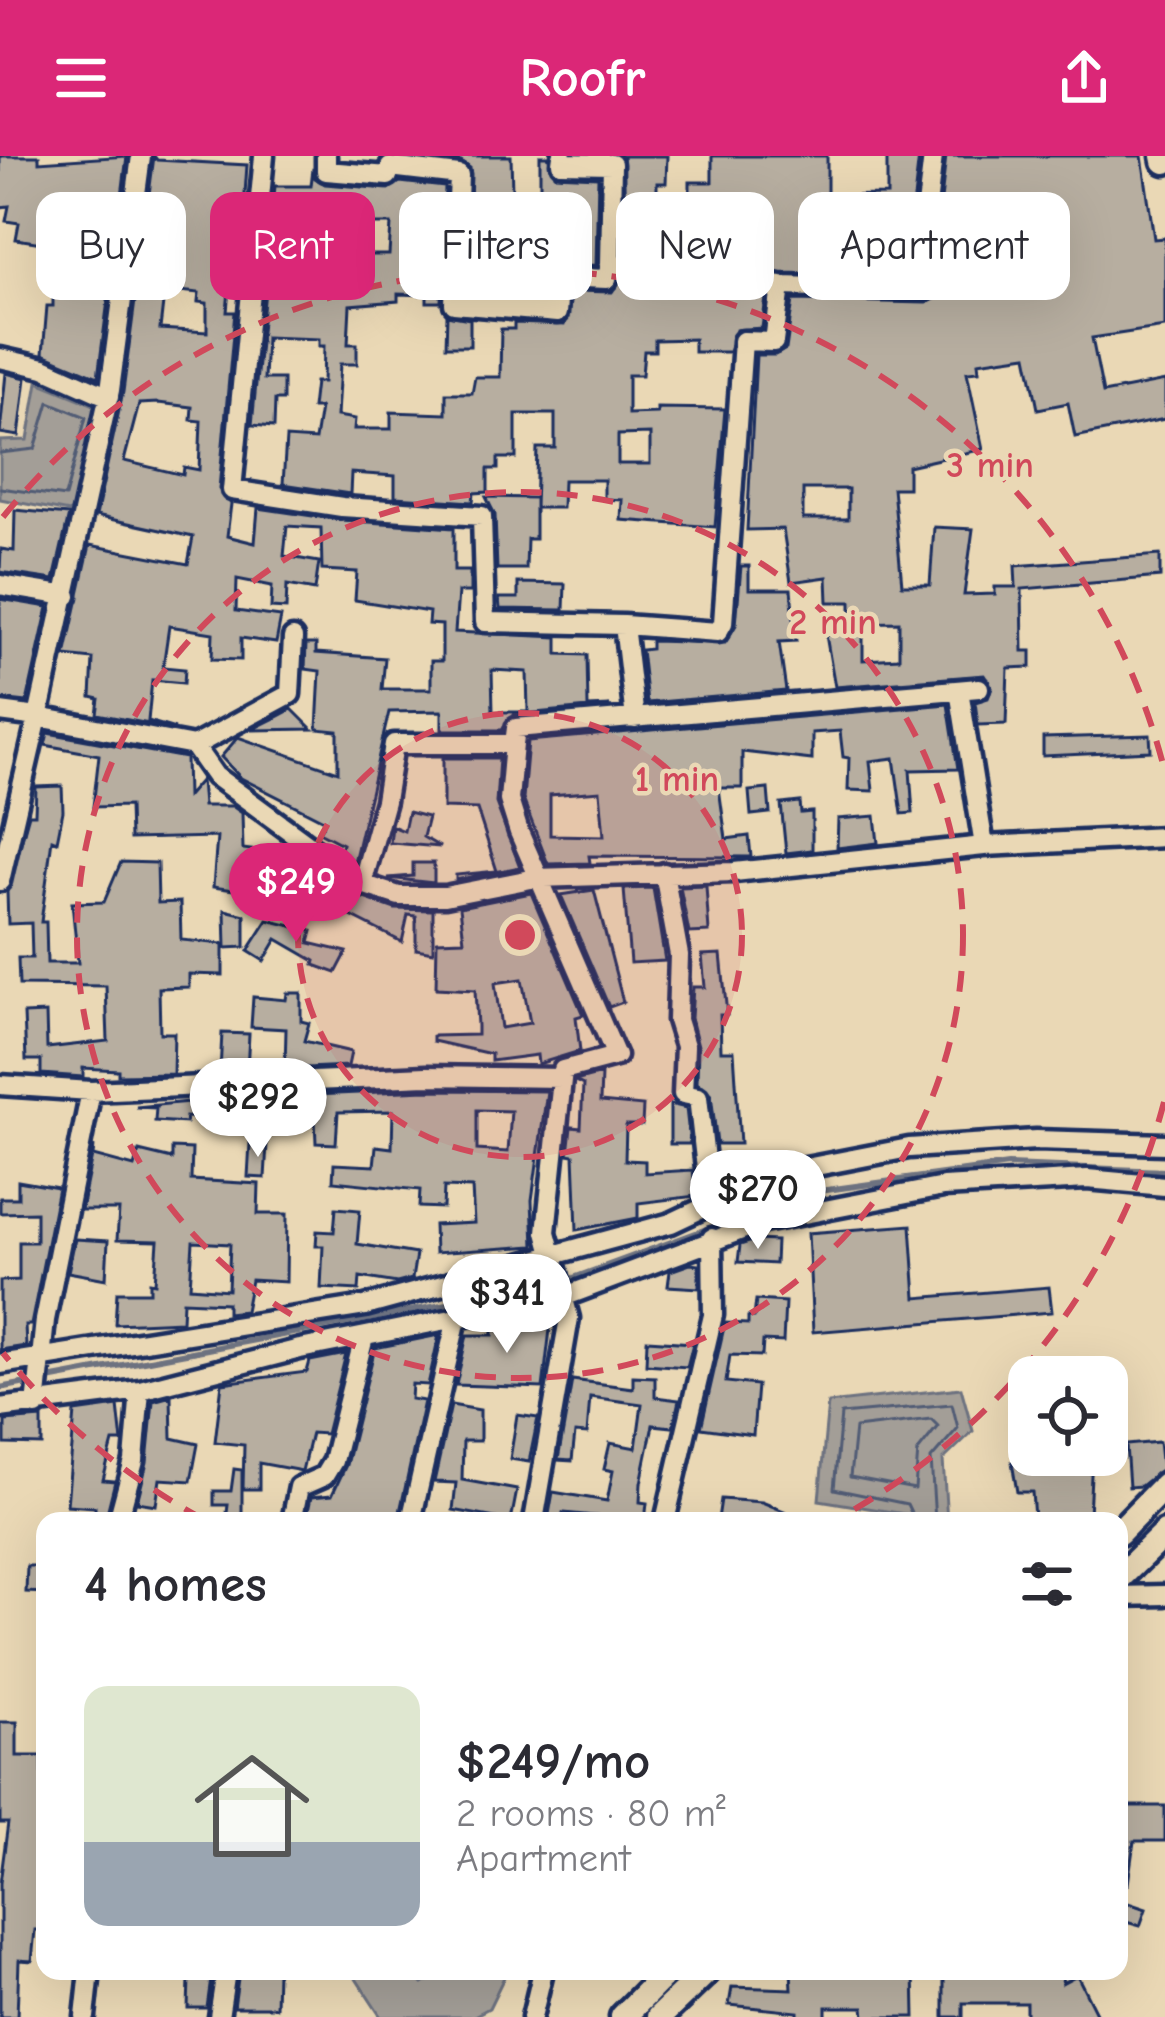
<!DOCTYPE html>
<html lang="en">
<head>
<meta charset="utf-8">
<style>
  :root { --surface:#fff; --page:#f2f2f3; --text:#2b2b33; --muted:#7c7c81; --line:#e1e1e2; --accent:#db2777 }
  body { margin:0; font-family:"Comic Neue",sans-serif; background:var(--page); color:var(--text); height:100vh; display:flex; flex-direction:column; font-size:45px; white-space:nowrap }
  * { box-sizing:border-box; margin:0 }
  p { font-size:39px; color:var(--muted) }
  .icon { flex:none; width:66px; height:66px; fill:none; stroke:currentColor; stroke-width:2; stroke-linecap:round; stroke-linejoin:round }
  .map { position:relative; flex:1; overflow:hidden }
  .details { position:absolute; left:36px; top:1356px; width:1092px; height:468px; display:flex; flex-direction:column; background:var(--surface); border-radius:24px; box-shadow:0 12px 48px #0002 }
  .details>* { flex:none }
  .hud { position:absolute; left:36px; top:36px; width:1095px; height:108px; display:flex; gap:24px }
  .fabs { position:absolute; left:1008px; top:1200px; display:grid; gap:24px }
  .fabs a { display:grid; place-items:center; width:120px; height:120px; border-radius:24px; background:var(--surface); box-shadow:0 12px 48px #0002; font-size:60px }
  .price { position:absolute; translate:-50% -102px; padding:0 27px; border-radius:42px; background:#fff; color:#222; font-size:39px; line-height:78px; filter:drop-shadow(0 3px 6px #0008) }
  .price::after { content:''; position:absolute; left:50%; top:72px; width:36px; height:27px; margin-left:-18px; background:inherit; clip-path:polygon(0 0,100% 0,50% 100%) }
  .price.active { background:var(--accent); color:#fff }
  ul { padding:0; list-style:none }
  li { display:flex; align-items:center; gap:36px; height:300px; padding:0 48px }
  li+li { border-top:3px solid var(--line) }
  li span { display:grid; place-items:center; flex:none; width:336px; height:240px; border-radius:24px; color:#555 }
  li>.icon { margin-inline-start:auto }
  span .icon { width:144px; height:144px; fill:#fffc; stroke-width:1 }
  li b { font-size:51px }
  h2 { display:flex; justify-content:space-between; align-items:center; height:144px; padding:0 48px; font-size:51px }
  .pill { padding:0 42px; border-radius:24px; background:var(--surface); box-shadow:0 12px 48px #0002; font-size:42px; line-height:108px }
  .pill.active { background:var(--accent); color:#fff }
  header { display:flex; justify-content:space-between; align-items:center; height:156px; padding:0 48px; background:var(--accent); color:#fff; font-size:54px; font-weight:700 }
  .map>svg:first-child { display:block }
</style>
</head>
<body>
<header><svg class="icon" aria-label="menu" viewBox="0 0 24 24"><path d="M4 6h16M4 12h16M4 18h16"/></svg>Roofr<svg class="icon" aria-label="share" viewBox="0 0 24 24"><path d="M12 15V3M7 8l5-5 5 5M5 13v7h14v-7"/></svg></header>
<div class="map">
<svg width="1165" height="1861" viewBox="0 0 1165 1861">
  <rect width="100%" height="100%" fill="#ead8b5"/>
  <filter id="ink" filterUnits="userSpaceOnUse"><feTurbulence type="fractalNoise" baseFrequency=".00833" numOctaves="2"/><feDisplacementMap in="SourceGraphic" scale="24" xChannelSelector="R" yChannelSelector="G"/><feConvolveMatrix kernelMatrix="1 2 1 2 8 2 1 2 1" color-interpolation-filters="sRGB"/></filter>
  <g filter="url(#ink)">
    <path fill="#a39e97" stroke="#6d7280" stroke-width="3" d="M38 226 102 252 74 357 0 343V285L28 284Z
      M961 1232 973 1275 943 1304 947 1365 819 1344 828 1247Z
      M351 1815H411L423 1828 444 1815H507L489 1852 472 1861H381Z"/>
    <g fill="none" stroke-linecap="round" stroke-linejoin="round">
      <path stroke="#515b75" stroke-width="3" d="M0 297 35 293 49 246 86 261 65 341 0 332
        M931 1263 938 1270 918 1295 915 1333 850 1321 855 1272Z
        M915 1365 907 1348 834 1333 841 1258 952 1248 958 1272 931 1303 935 1365"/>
      <path stroke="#6d7280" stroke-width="6" d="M568 1124 805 1037 1008 1009 1165 1015
        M0 1232 549 1129"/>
    </g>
    <path fill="#b7aea0" stroke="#1b2f5e" stroke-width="3" fill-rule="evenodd" d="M0 0H39V6L127 0 115 96H100L99 136 109 137 98 221 43 198 47 150H53V135H60L61 98H42V87L16 83 19 67 6 65 9 50 0 51Z
      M154 0 157 4 247 9 239 123 230 122 227 156H235L219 333 231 348 227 380 255 387 258 352 340 364 454 372V415H470V436H458L455 476 558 481V498L587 499 588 551 610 550 514 559 502 574H442V555L389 556 354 706 340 695 342 688 319 676 325 665 241 622 221 601 238 581 338 616V575L317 573 320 515 305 513 306 488H316V497L385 502 382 533H431V505H442V469L428 468 429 456 355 444 357 416 322 414 321 372 287 370 284 400 319 406 315 434 287 429 286 453 271 452 272 430 237 423 236 455 281 461 276 487 241 482V504L212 503 213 477 169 470 163 511 185 513 184 527 152 524 148 565 175 573 97 558 99 543 91 541 93 503 65 500 90 389 188 408 193 381 96 360 123 236ZM170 134 199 137 198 146 207 147V176L160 173 164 138ZM158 247 192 251 191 264 201 265 199 314 184 311 183 319 124 305 139 248ZM492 514 527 516 528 556H493Z
      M412 0H511L512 36 540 37V0H548L555 19 598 21 596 109 553 110 545 142 511 139 505 85 478 84V65H471L470 12 461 6Z
      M623 0H667L666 27H657V56H625Z
      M712 0H827V40L887 39V0H919L905 120 782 117 624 96V86L659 85 660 60H690V26H712ZM908 56 907 100 879 101V57Z
      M946 0H1142L1154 83 1165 82V171L1092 182 1103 237 1165 225V263L1075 281 1068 247 1038 253 1027 199 978 206 979 215 967 216 983 293 908 310V332H893L902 429H930L934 371 973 373 964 439 995 438V431H1016L1015 410 1160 399V421L1022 433 1023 495H1031V511L1008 512 1006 568 978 569 975 546 988 542 992 532 984 519 835 531 826 479 863 473V504L899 502V466L851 467V446H828L827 421 791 426 783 373 747 374 756 199H775L786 193 793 144 926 147 937 142 939 133 932 122ZM803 333H848V363H803Z
      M313 12 315 22 325 28 388 33 400 26 445 31 441 146H427V139L398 138V145L350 149 348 188H357V208H340L337 260 355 263 354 273H391V256L446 258V237H472L475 221H500L501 173H514V167L564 169 572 135 612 136 621 123 766 142 762 172 736 174 729 196H694V183L655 184V195H644L642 219H628V258L657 257V252L725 253 715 371 621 364 622 344 604 343V324H563L562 352H535L537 292H555V258H516V302H498V313H488V336L474 337 473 346 395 341V320L351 317 350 338 283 328 286 282 315 284 320 252H312L315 226H323L324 190H319V183L266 181 264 223H283V244H275L274 271 252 269 275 30H311ZM356 68H391L389 99H356ZM650 278V308H618V279Z
      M447 159 470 163V190H446Z
      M6 217 26 222 19 280 0 277Z
      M486 341 535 342V383H527L526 413H497L495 359Z
      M15 354 69 359 54 424 0 416 1 393 14 395Z
      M741 410H749V433H791L796 485 779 486 786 535 647 547 641 494 651 493V485L725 487 736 469Z
      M518 427 565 428 564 454 500 453 499 442H518Z
      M0 443 48 451 27 546 0 543Z
      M948 548 958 613 910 614 913 657 902 658 894 602 870 605 873 635 848 634 849 602 843 601 840 575 812 577V604L742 596V632H719L726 683 749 680 751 701 589 700 590 707 548 708 523 643 528 585ZM600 635 604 680 550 679V639Z
      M292 553 312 573 251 574 277 561Z
      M48 577 186 602 187 640 201 624 203 650H232L242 657 243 693 302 701 304 710 355 739 395 753 433 754V796L416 793V760L408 759 402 786 282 725 280 741 213 731 217 681 130 683 129 650 93 651 99 599 45 589Z
      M1150 579 1151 595 1043 600V582Z
      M499 602 496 647 520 711 456 724V719L497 715 477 653 443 652V602Z
      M62 630 63 655 57 685 52 683 41 766H46L47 807H78L72 747 104 746 121 706 157 707 158 747 180 746 181 784 223 788V819L189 818V831L159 832 160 877H174L173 918 118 919V914L83 912V921L41 918V904H26L24 858 46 857 47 892 108 885 106 830 19 829 18 802H32L31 767 8 768 7 736 29 658H35L36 631Z
      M768 633 770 657 751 659 749 635Z
      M800 646 801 657 812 656V694L786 697 781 648Z
      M408 656 428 661 423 681 440 691 390 687 392 670 404 675Z
      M875 660 878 687 837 692 838 663Z
      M413 707H434V727L388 722 413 720Z
      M706 730 709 776 689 777 680 731Z
      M653 732 665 805 630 807 624 733Z
      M594 734 623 846 609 851 561 739Z
      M531 737 583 859 576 861 580 895 538 908 537 899 491 905V898L433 885V880L477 879V870L475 834 436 832 437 785 464 784 460 751ZM522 823 530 867 501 872 495 827Z
      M225 754 245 759V791L226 792Z
      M268 764 312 775 309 787 347 796 336 817 314 809 315 805 277 783 264 805 248 795Z
      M721 798 727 859H720L721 895H734L740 988H717L711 938 697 927 698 890 691 862 693 831H705L702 799Z
      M287 837H301V865L309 867 304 885 351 896 348 910 285 913 286 873 251 871 253 841 286 844Z
      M222 877 249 878 247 914 220 916Z
      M601 918 600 946 643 950 642 969H626L625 1004 645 1005V1017L693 1014 696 1040 638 1047V1062L577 1074 574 999 568 998 571 971 581 972 583 929 575 925Z
      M426 934 547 935 532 1044 534 1090 435 1097 434 1069 474 1067 472 1032 444 1031 443 1052 419 1051 420 1034 333 1025 334 1008 374 1010 376 990 392 992 393 955 338 956 336 988 316 987 314 939ZM477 954 511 955 508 996 477 994Z
      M286 940 285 956 253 954V941Z
      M221 943 220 963 186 961V967L155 965 156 952 136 951Z
      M670 948 686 952 690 988H670Z
      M250 987 267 988 265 1022 248 1021Z
      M94 990 93 1000 134 1011 139 995 172 1003V992L192 993 191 1024 259 1028 258 1058H287L286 1126 251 1124 245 1155 227 1157V1147L183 1145 182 1165 115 1168 117 1136H150V1126L155 1127 158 1085 117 1084 119 1054H81ZM193 1086 230 1088 228 1134 190 1131Z
      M18 1025 58 1032 31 1169H25L26 1190 0 1194V1125L19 1124V1086H36V1056L0 1057V1042H18Z
      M336 1052 360 1054 357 1088 416 1098 412 1123 397 1127 360 1121 359 1134 321 1132 323 1090H316L317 1075 334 1076Z
      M911 1069 916 1142 1049 1131 1052 1156 813 1176 808 1077Z
      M75 1083 108 1085 106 1123 68 1116Z
      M755 1084 776 1085 775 1108 738 1106 740 1089Z
      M690 1108 699 1109V1132L668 1130 670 1115Z
      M756 1144 785 1146 783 1186 763 1185 762 1200 730 1199 726 1226 757 1229 753 1279 701 1272 725 1167 748 1168V1161H754Z
      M511 1165H551L543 1232 456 1229 467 1179H493V1169Z
      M439 1179 428 1229 412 1228 411 1243 424 1245 398 1365 332 1357 331 1365H306L311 1341 332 1339 346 1309 375 1192Z
      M647 1184 693 1187 687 1211 646 1208Z
      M346 1198 326 1278 311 1277 302 1315 259 1307V1333H243L244 1289 215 1286 222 1227 307 1216 310 1205Z
      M633 1220 655 1221V1241L679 1244 673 1271 653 1269 641 1327 640 1346 647 1347 645 1365 563 1357 562 1365 548 1364 553 1336 607 1345 613 1315 604 1313 610 1287 636 1292 642 1248 590 1241 587 1278 575 1277 572 1305 558 1304 572 1224 633 1232Z
      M171 1240 172 1282 198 1288 191 1325 160 1323 156 1349 137 1346 147 1307 153 1245Z
      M451 1249 480 1254V1285H463L462 1324 517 1334 511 1365 453 1354 456 1327 434 1326Z
      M118 1250 122 1286H113L103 1324 115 1325 105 1365H95V1351L67 1349 75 1256Z
      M517 1259 538 1262 529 1306 510 1303Z
      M42 1262V1289L5 1288V1265Z
      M1159 1286 1162 1313 1141 1330 1129 1331 1126 1289Z
      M1039 1299H1092L1089 1360 1034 1362 1032 1336H1017L1012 1306 1039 1305Z
      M234 1313 242 1314V1365H226L228 1349H214V1335H231Z
      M721 1343 762 1346 808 1365 718 1363Z
      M27 1410H45V1437L26 1436Z
      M0 1566H17V1600H42L45 1774H35L32 1805 19 1804 17 1861H0V1727L8 1667H0Z
      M1119 1650H1165V1685H1134L1128 1728 1119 1727Z
      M1119 1744 1146 1753 1140 1770 1119 1764Z
      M239 1815H277L276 1851H234Z
      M791 1815H914L915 1861H865L864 1851H826V1861H798V1856L729 1849 732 1831 792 1833Z
      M944 1815H1063L1062 1827 1077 1819 1098 1861H1026V1847H963V1861H944Z
      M189 1823H211L207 1852H188Z"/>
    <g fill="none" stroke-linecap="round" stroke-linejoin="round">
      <defs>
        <path id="minor" d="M141 0 110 234 38 561 194 590 290 538 293 482
          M264 0 232 334 342 351 482 360 485 466 624 469 635 563
          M326 0V15L388 20 390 11 459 19 454 148 557 157 560 121 607 123 610 108
          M562 0 561 7 612 8 610 108 781 130 926 134
          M917 134 933 0
          M0 202 44 212 109 241
          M0 429 67 440
          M624 469 718 476 723 467 743 185 774 186 781 130
          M959 534 984 690
          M0 556 38 561 0 725
          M514 588 509 644 519 676 616 900 563 914 546 1076 569 1162 534 1365
          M194 590 215 620 362 728 399 740H445L536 722 734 716 984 690 1165 681
          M664 717 679 799 677 864 685 890 683 938 698 941 710 1048
          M362 728 385 645 394 588H514L516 572 979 532
          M0 929 91 935 426 920 562 922
          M0 1208 365 1150 671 1067 775 1018 909 992 1036 984 1165 988
          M36 1250 45 1164 91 935
          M0 1252 140 1234 300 1193 563 1141 763 1066 943 1031 1087 1023 1165 1030
          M118 1365 134 1305 140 1234
          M292 1365 299 1331 324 1320 333 1305 364 1181
          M411 1365 457 1162
          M665 1365 713 1159 712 1082
          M1119 1440 1165 1439
          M85 1861 90 1815
          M219 1861 226 1815
          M532 1861 543 1815"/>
        <path id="major" d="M1164 0 1165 5
          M1119 1376 1165 1329
          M1119 1422 1165 1377
          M623 1861 668 1815
          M659 1861 707 1815"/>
      </defs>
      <use href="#minor" stroke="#1b2f5e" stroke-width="27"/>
      <use href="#major" stroke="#1b2f5e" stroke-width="33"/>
      <use href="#minor" stroke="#ead8b5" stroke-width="18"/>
      <use href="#major" stroke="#ead8b5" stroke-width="24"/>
    </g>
  </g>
  <circle cx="520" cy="779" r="222" fill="#d1495b" fill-opacity=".12"/>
  <g fill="none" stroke="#d1495b" stroke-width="6" stroke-dasharray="21 15">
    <circle cx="520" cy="779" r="222"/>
    <circle cx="520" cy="779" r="443"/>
    <path d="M1164 946A665 665 0 0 1 837 1363M203 1363A665 665 0 0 1 3 1197M3 361A665 665 0 0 1 1164 612"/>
  </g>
  <circle cx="520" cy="779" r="18" fill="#d1495b" stroke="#ead8b5" stroke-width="6"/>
  <g font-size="36" text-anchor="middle" font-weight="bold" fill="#d1495b" stroke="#ead8b5" stroke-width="9" stroke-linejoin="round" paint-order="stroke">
    <text x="990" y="321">3 min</text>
    <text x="833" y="478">2 min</text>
    <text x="677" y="635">1 min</text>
  </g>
</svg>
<div class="fabs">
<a><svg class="icon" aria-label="locate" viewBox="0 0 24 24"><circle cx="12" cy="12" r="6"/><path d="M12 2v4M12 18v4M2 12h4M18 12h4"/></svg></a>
</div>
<b class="price active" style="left:296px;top:789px">$249</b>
<b class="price" style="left:258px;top:1004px">$292</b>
<b class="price" style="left:758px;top:1096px">$270</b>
<b class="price" style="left:507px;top:1200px">$341</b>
<div class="hud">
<a class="pill">Buy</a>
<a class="pill active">Rent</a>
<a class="pill">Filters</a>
<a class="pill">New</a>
<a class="pill">Apartment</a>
</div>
<section class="details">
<h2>4 homes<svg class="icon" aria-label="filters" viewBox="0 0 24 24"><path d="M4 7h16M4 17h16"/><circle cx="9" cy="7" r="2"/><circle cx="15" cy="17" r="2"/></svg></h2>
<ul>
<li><span style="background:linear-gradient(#dfe7d0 65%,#9aa5b1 0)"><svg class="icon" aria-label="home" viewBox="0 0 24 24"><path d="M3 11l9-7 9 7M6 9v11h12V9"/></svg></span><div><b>$249/mo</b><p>2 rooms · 80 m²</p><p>Apartment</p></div></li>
</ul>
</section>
</div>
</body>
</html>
